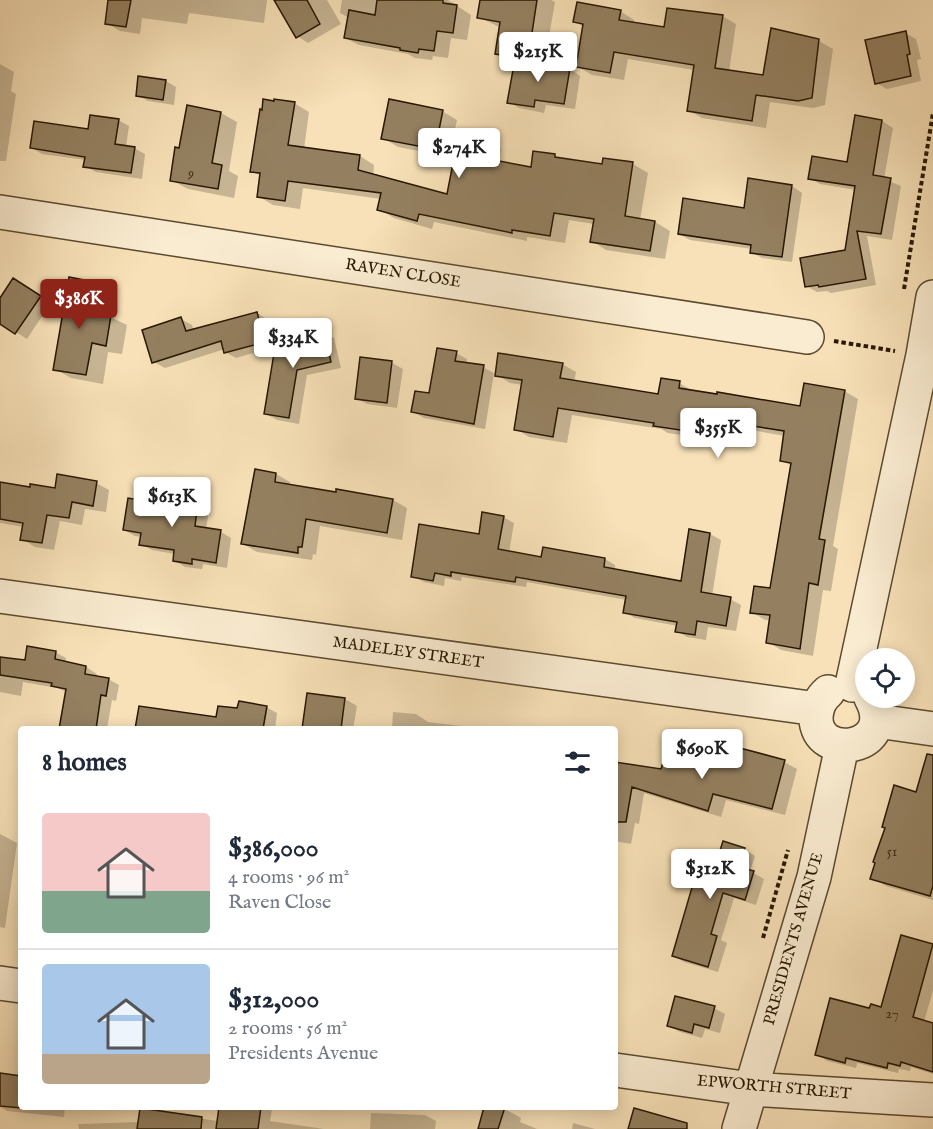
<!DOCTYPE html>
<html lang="en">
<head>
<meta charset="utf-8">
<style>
  :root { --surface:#fff; --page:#f2f2f3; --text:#1f2937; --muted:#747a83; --line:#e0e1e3; --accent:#8f2418 }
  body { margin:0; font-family:"IM FELL English",serif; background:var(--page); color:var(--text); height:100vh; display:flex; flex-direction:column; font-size:22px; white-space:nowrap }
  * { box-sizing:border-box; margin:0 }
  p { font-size:20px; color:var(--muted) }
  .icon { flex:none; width:33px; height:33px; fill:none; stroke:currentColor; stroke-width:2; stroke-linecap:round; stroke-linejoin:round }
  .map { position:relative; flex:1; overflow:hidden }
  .sheet { position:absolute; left:18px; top:726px; width:600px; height:384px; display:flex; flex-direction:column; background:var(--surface); border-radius:6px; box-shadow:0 3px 15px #0003 }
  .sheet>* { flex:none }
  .buttons { position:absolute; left:855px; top:648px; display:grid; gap:12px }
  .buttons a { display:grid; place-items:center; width:60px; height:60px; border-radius:50%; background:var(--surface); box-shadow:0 3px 15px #0003; font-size:30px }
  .price { position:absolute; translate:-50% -51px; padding:0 14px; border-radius:6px; background:#fff; color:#222; font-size:20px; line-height:39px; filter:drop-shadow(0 2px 3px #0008) }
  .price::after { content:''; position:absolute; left:50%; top:36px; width:18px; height:14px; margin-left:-9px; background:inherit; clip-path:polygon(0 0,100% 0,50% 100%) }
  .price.current { background:var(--accent); color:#fff }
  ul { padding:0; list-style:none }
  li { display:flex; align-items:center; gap:18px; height:150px; padding:0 24px }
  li+li { border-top:2px solid var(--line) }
  li span { display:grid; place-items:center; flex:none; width:168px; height:120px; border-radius:6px; color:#555 }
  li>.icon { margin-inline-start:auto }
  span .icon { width:72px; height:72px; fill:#fffc; stroke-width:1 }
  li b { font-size:26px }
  h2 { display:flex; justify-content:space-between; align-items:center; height:72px; padding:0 24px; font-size:26px }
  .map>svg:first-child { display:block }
</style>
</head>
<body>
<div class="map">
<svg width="933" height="1129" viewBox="0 0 933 1129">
  <rect width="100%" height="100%" fill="#f8e1b8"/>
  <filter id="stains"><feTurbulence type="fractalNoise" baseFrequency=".00333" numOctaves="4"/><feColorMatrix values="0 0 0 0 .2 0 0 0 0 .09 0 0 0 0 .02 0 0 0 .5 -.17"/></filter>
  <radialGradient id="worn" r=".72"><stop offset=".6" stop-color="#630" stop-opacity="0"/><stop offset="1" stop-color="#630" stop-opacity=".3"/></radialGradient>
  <path fill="#0003" d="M110 0H267L264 23 189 13 187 24 142 18 140 34 120 31 106 23Z
    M276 0H327L341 24 308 43 297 36Z
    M342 0H448L471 15 467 40 451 38 448 58 433 56 432 60 415 58 408 54 359 45 345 38 349 18 340 13Z
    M482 0H551L555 2 544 65 570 69 580 76 575 109 546 105 544 113 519 108 509 102 515 63 496 53 501 28 479 17Z
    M620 11 634 20V24L665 29 722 16 736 24 729 72 764 77 772 30 819 41 833 49 825 105 813 108 770 102 766 128 702 118 688 110 694 70 628 59 624 80 592 75 578 67 584 27 575 21Z
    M905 33 916 39 921 59 917 60 921 81 887 89 876 83Z
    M0 64 14 72 11 91 16 94 6 161H0Z
    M166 81 176 87 174 105 148 101 137 95Z
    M294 103 309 112 304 149 360 156 374 165 373 176 448 196 455 158 398 147 383 138 442 111 457 120 454 134 486 141 501 149 499 163 532 169 555 156 561 159 603 166 605 159 633 164 648 173 640 220 655 222 670 231 665 259 606 250 592 241 594 224 569 220 565 243 527 237V241L434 222 432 229 394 218 379 209 381 199 303 188 300 209 273 205 258 196 261 176 252 171Z
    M221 113 237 122 229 171 238 176 234 198 188 189 171 180 180 150Z
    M856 117 882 121 893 128 884 179 901 186 892 240 867 236 876 285 831 293 827 291 817 292 806 286 846 252 856 190 820 184 809 178 848 164Z
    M118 120 129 126 126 147 134 148 145 154 142 179 96 172 85 166 86 160 42 154 32 148 90 131Z
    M792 186 802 193 792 262 762 258 751 252 752 249 690 240 679 234 745 210Z
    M89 282 106 292 102 313 127 325 122 354 108 352 103 384 71 378 55 369Z
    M25 286 50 304 27 339 0 322V301Z
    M257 313 268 320 275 347 236 358 225 352V349L165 368 154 362 181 319 192 325 194 331Z
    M323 332 334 338 341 368 307 375 299 424 277 420 266 414Z
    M456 353 467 359 466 364 483 367 497 375 562 364 576 372 574 382 659 395 679 383 693 391 801 407 844 391 858 399 833 546 838 549 831 591 823 590 813 656 781 650 768 642 771 620H765L752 612 772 590 792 466 781 460 785 436 716 424 713 440 668 433 661 429 572 415 567 443 529 437 516 429 523 385 510 383 494 373 485 429 424 418 413 412 430 395Z
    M392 363 403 369 397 408 367 404 356 398Z
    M276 474 290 482V486L393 500 407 508 402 540 320 526 316 555 313 554 312 560 257 552 243 544Z
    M96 483 109 490 106 512 85 509 82 525 60 521 54 550 35 547 22 539 24 527 0 523V484L56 490Z
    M147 496 198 503 209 509 206 529 221 532 231 538 227 568 203 564 202 569 185 567 174 560 175 554 152 550 141 544 142 537 135 536 124 530 146 503Z
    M503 517 514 523 509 553 542 558 605 559 615 565V571L682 582 691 531 710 534 721 540 712 596 730 599 741 605 736 631 708 627 706 640 687 637 677 631 678 626 635 618 624 612 627 600 527 582 526 587 462 577 461 581 445 578 444 586 424 582 413 576 480 536Z
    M55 652 66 658 65 663 86 667 97 674 96 677 108 679 119 685 116 701 112 700 107 729H60L67 692 57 688 23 682 21 696 0 692V658L26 662Z
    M345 699 357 706 353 729H304Z
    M266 707 277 713 275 729H137L217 719 239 710Z
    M393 712 416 714 428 722 461 726 466 729H392Z
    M784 762 797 769 785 815 726 800 721 817 644 793 639 824 635 823 631 844 615 841V763L662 770 706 763 737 765Z
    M933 785V900L886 886 872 878 917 794Z
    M0 834 17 843 5 928 0 927Z
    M744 849 755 856 750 871 764 879 756 905 734 898 721 940 727 943 718 972 684 962 674 956 695 885 687 881 719 859Z
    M902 937 933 946V990L924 1022 933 1025V1074L911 1067 910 1071 899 1069 898 1073 857 1063 856 1068 827 1061 817 1054 870 1010 882 1009Z
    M714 1008 725 1014 720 1033 705 1029 702 1038 680 1032 669 1026Z
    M0 1075 21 1077V1107H65L64 1117 7 1111 0 1107Z
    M220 1107H268L272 1109 270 1121 324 1129H79L78 1124 140 1122 142 1110 218 1121Z
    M486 1107 505 1109 521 1118 520 1122 537 1129H480Z
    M371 1113 425 1115 436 1121 435 1129H370Z
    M573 1123 595 1129H572Z"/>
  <path fill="#948060" stroke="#271701" stroke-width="1.5" d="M108 0H131L126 27 105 24Z
    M274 0H307L320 24 296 38Z
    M377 0H443V3L457 5 453 33 437 31 434 51 419 49 418 53 400 50V48L344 38 349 10 375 15Z
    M480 0H537L528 59 495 54 500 22 477 18Z
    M577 2 621 10 619 20 664 27 667 8 723 15 715 68 763 75 771 28 819 39 812 98 798 101 756 95 752 121 687 111 694 65 614 52 610 73 576 67 583 24 573 22Z
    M906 31 910 54 907 55 911 76 875 84 865 40Z
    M515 59 570 68 564 104 535 100 534 107 507 103Z
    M138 76 166 80 163 100 136 96Z
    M263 99 274 101V99L295 102 288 145 360 155 358 170 447 194 455 153 381 139 389 99 443 110 439 130 487 139 483 158 531 167 533 151 555 154V157L602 164 603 158 633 162 625 216 655 221 650 251 590 242 594 219 554 213 550 236 512 230V233L419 214 417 221 377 210 381 193 288 181 285 201 257 197 260 173 250 172 260 109 262 110Z
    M187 105 221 112 212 163 222 165 218 189 170 181 175 147 179 148Z
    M90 115 119 119 115 144 135 147 131 173 83 167 85 157 30 148 34 121 88 129Z
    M855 115 882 120 873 175 891 178 881 234 857 231 866 279 819 287 818 285 805 287 800 258 845 250 855 186 808 179 812 156 847 162Z
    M748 178 792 185 782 257 750 253 751 245 678 234 683 198 744 208Z
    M69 277 90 281 86 307 98 309 97 312 111 315 106 346 92 343 86 375 53 370Z
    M13 278 41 296 15 334 0 324V298Z
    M257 312 265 342 224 353 221 341 152 363 142 330 181 317 186 331Z
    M324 330 331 362 297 370 289 418 264 414 276 341Z
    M437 348 457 351 455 361 484 365 474 424 411 412 415 391 429 393Z
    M498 353 563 363 560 378 658 394 661 378 680 381 679 388 717 394V392L800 406 804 383 845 390 819 539 825 540 818 585 809 583 800 649 766 643 770 615 750 613 754 586 770 588 791 463 780 461 784 431 702 418 700 433 653 426 654 423 558 408 553 437 514 430 522 380 495 376Z
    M360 357 392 361 387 403 355 399Z
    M255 469 276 473 275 482 336 492V489L393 499 387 533 306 519 302 547H298V553L241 544Z
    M57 474 97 481 93 506 72 502 69 518 47 515 42 543 20 540 23 523 0 519V482L30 487V484L55 488Z
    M146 494 198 502 195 526 221 530 216 563 192 559V564L173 561 174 550 139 545 141 533 123 530 128 498 145 501Z
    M482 512 504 516 498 549 541 557 543 547 605 558 604 567 681 581 689 529 710 533 701 592 731 597 726 626 697 621 695 635 675 632 677 622 623 613 626 596 516 577 515 582 451 572V576L435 573 433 581 411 577 419 524 479 534Z
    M27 646 56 651 55 659 86 666 85 674 109 678 106 696 101 695 96 729H59L66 689 51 686 52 683 0 675V657L25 660Z
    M307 693 345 698 341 729H302Z
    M239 701 267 706 263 729H135L139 706 216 717 218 706 237 708Z
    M740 748 785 760 772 809 713 794 708 811 632 787 626 822H615V762L661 769 667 750 705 761 707 754 736 763Z
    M927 754 933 755V886L930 896 870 879 875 863 873 862 885 828 882 827 894 785 916 792Z
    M723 841 745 848 739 867 754 871 745 900 723 893 711 934 717 936 708 967 672 956 693 884 686 882 695 850 718 857Z
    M901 935 933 944 913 1017 933 1023V1072L901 1062 900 1066 888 1063 887 1068 846 1058 845 1063 815 1055 830 998 869 1008 871 1004 881 1007Z
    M675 996 715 1006 709 1028 694 1024 692 1033 667 1026Z
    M0 1073 21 1076V1108L0 1106Z
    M219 1107H261L258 1129H216Z
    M484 1107H505L498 1129H478Z
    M140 1108 202 1117 201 1129H137Z
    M634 1108 687 1123V1129H628Z"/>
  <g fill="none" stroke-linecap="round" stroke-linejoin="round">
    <defs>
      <path id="minor" d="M0 212 807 337
        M0 596 817 709
        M852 685 923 355 933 297
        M828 692C820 699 817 706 816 717 815 763 899 750 871 698
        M877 721 933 729
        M0 983 21 986
        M615 1070 751 1089 933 1100
        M739 1129 814 877 842 746"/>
    </defs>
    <use href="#minor" stroke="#5b4a2f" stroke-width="36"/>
    <path stroke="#271701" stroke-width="4" stroke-dasharray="4.5 3" stroke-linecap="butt" d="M904 289 933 113
      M834 341 895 351
      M763 938 788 850"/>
    <use href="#minor" stroke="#faecd1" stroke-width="33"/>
  </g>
  <g text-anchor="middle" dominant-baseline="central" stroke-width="6" stroke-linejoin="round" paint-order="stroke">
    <g font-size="14" fill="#423119">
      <text x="191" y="174">9</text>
      <text x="892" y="852">51</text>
      <text x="892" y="1014">27</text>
    </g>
    <g font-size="16" fill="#271701" stroke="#faecd1">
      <text transform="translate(403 274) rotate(9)">RAVEN CLOSE</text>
      <text transform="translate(408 653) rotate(8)">MADELEY STREET</text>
      <text transform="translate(794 939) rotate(-74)">PRESIDENTS AVENUE</text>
      <text transform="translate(774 1088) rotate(5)">EPWORTH STREET</text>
    </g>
  </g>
  <rect width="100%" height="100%" filter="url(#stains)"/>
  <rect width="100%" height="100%" fill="url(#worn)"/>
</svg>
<div class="buttons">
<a><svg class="icon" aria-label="locate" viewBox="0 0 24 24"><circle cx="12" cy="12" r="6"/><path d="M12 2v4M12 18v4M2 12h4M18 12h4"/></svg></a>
</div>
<b class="price" style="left:538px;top:83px">$215K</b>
<b class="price" style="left:459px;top:179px">$274K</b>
<b class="price current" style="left:79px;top:330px">$386K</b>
<b class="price" style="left:293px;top:369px">$334K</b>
<b class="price" style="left:718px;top:459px">$355K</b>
<b class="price" style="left:172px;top:528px">$613K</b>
<b class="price" style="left:702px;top:780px">$690K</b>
<b class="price" style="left:710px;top:900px">$312K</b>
<section class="sheet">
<h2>8 homes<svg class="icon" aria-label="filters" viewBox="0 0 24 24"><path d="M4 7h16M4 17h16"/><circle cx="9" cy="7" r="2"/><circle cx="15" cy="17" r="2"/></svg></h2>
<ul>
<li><span style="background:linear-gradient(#f6c9c9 65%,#7fa58c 0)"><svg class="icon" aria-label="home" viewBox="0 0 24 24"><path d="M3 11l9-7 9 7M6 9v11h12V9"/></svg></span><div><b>$386,000</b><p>4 rooms · 96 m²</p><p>Raven Close</p></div></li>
<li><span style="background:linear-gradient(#a9c7e8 75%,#b9a48a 0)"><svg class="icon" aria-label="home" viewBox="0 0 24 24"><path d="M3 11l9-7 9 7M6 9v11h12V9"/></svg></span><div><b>$312,000</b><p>2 rooms · 56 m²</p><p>Presidents Avenue</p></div></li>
</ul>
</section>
</div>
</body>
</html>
